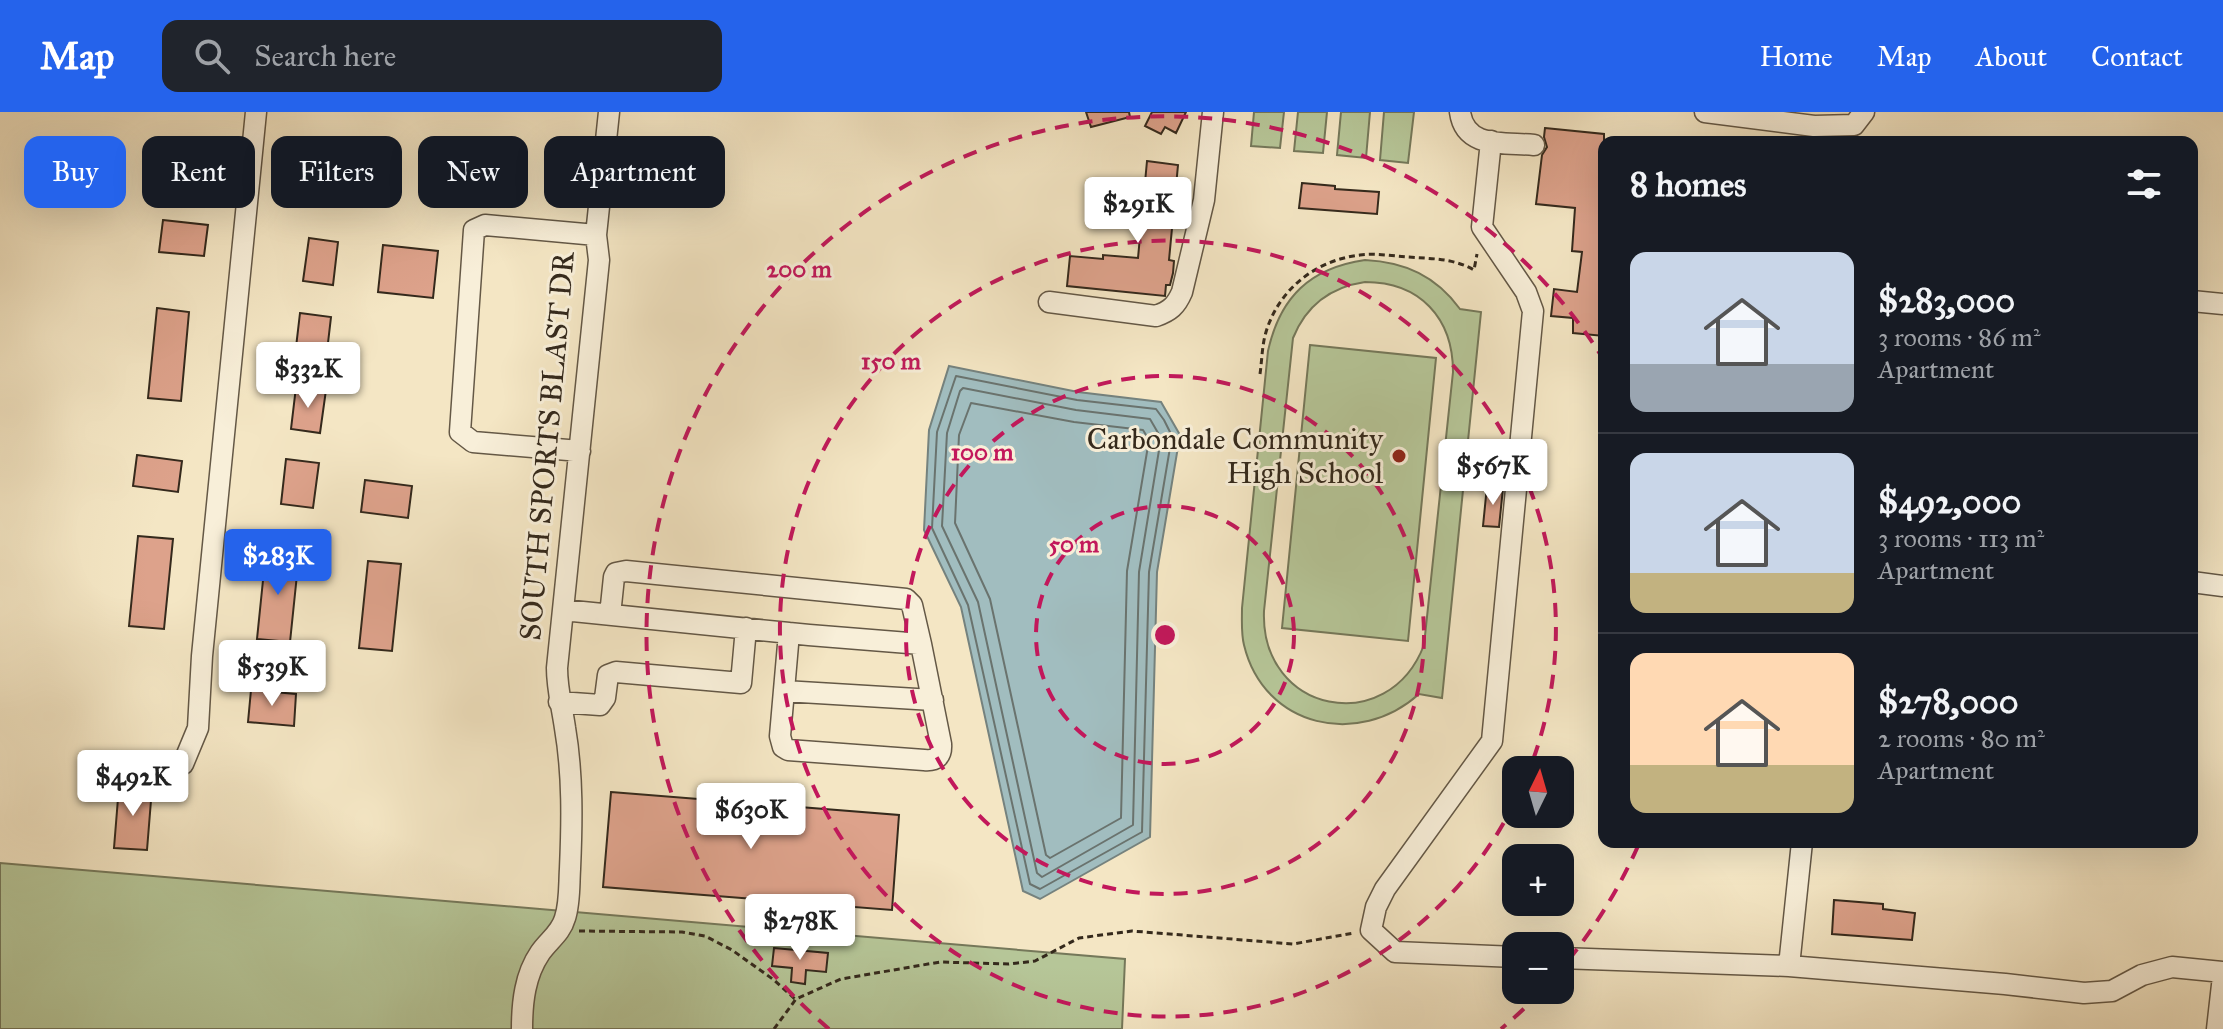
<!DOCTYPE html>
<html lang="en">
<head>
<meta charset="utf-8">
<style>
  :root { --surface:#171b24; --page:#20242c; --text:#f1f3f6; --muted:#9ea1a6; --line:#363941; --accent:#2563eb }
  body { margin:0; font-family:"IM FELL Great Primer",serif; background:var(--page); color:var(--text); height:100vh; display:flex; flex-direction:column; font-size:30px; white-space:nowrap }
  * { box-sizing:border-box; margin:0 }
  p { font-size:26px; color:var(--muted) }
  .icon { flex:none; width:44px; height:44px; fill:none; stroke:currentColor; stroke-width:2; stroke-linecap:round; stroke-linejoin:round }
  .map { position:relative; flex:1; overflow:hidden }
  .drawer { position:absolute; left:1598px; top:24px; width:600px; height:712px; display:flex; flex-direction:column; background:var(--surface); border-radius:16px; box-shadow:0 8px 32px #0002 }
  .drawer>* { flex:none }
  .top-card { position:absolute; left:24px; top:24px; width:760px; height:72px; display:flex; gap:16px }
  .needle { width:52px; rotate:5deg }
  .fabs { position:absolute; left:1502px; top:644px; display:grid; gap:16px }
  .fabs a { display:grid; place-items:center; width:72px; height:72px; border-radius:16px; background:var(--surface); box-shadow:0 8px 32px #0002; font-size:40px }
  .price { position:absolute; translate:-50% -68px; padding:0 18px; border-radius:8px; background:#fff; color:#222; font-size:26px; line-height:52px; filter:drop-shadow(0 2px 4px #0008) }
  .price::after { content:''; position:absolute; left:50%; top:48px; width:24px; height:18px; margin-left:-12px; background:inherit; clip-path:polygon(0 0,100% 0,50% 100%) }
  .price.on { background:var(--accent); color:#fff }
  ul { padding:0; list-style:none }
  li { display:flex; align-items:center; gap:24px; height:200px; padding:0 32px }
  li+li { border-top:2px solid var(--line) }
  li span { display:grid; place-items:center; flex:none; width:224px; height:160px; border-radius:16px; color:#555 }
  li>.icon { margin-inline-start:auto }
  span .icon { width:96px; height:96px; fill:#fffc; stroke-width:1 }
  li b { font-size:34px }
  h2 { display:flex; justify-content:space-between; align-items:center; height:96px; padding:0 32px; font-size:34px }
  .pill { padding:0 28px; border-radius:16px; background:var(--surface); box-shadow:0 8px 32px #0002; font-size:28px; line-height:72px }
  .pill.on { background:var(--accent); color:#fff }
  header { display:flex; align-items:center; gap:48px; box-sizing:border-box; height:112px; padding:0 40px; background:var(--accent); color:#fff }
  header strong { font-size:38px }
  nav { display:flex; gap:44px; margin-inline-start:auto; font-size:28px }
  .search { width:560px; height:72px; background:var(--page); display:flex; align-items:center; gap:20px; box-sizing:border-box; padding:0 28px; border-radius:16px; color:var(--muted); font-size:30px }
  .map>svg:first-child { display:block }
</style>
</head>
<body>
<header>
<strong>Map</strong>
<div class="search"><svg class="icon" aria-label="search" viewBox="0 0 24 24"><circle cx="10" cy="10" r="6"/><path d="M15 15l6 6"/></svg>Search here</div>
<nav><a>Home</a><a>Map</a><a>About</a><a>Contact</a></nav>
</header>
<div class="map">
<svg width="2223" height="917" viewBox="0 0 2223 917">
  <rect width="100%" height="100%" fill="#f4e6c4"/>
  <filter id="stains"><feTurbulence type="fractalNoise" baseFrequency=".0025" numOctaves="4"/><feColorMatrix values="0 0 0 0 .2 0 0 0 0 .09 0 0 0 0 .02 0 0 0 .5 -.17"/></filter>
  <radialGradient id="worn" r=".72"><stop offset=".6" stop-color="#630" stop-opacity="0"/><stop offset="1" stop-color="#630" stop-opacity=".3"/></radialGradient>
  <path fill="#b6c698" stroke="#75785a" stroke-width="2" fill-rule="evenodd" d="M1254 0H1284L1280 36 1251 34Z
    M1298 0H1327L1323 41 1294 39Z
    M1341 0H1370L1366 46 1337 43Z
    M1384 0H1414L1408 51 1380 48Z
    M1365 148C1405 150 1436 164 1460 197L1481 200 1442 586 1419 582C1359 636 1264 616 1244 533 1241 521 1242 509 1242 496L1268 239C1280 185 1310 156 1365 148ZM1365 170C1420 170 1453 206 1453 260L1424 533C1388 627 1260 601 1264 499L1293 226C1306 194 1331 175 1365 170Z
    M1310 233 1436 246 1408 529 1282 516Z
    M0 751 1125 847 1122 917H0Z"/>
  <path fill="#a1bdbf" stroke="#75827e" stroke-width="2" d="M949 254 1078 280 1161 290 1180 323 1157 460 1150 725 1040 787 1023 779 961 495 924 418 929 318Z"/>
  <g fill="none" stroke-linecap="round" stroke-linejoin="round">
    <path stroke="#6a736e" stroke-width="2" d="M956 264 1077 288 1156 297 1164 308 1172 324 1149 460 1142 720 1040 777 1030 772 968 493 932 416 937 320Z
      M963 276 1076 298 1150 307 1161 326 1139 460 1133 713 1042 765 1037 761 978 490 942 414 947 321 960 279Z
      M971 291 1074 310 1143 318 1149 328 1127 459 1121 706 1050 746 1046 743 990 487 955 411 959 323Z"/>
  </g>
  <path fill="#dda28b" stroke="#34291c" stroke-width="2" d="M1086 0H1129L1130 5 1091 15Z
    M1152 0H1186L1176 21 1165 15 1161 22 1145 14Z
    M1545 16 1604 22V224L1573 221V206L1551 204 1554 177 1577 180 1582 140 1572 139 1575 96 1536 92 1542 43 1547 35 1544 25Z
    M190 34 212 36 211 52 188 50Z
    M1147 49 1178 53 1169 148 1174 149 1173 161 1170 173H1166L1165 184 1067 174 1070 144 1103 147V143L1138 146Z
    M1302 71 1335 74V77L1379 80 1377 102 1299 96Z
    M163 108 208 113 204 144 159 140Z
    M309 126 338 130 333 173 303 169Z
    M383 133 438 139 433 186 378 180Z
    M157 196 189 200 181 289 148 286Z
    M300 201 331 205 326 248 295 244Z
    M296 275 326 278 320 321 291 317Z
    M137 343 182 349 178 380 133 374Z
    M286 347 319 351 313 396 281 392Z
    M365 368 412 374 408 406 361 400Z
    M1487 374 1503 376 1499 415 1483 414Z
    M138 424 173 427 164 517 129 514Z
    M266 439 299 443 290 530 257 527Z
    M368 449 401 452 392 539 359 536Z
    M251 578 296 582 294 614 248 610Z
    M119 674 152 676 147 738 114 736Z
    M611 680 899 703 892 798 603 775Z
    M1834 788 1883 792V797L1915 801 1912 828 1832 822Z
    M774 836 828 841 826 860 806 858 805 872 791 870 792 856 772 854Z"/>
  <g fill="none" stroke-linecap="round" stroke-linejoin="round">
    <defs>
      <path id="minor" d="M1460 0C1465 37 1504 30 1534 33
        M1705 0 1814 14 1854 13 1864 0
        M1491 29 1482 115 1526 180 1533 199 1492 629 1385 777 1376 795 1371 818 1395 840 1516 845
        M2192 189 2223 192
        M1049 190 1156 204C1170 199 1176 194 1182 180L1204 88 1213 0
        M580 339 473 330 460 320 474 118 485 113 596 123
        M2192 470 2223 474
        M563 498 809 523 921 532 941 632C942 645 936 649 924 648L788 638 783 635 780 624 789 521
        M610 503 614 465 616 461 626 459 906 487 912 493 921 532
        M784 579 933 588
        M559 590 600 593 605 586 608 563 616 560 741 571 746 516
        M166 661 183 652 198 616 202 544 256 0
        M1802 730 1789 854 2005 872 2084 881 2112 879 2142 863 2172 855 2223 860
        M1560 846 1789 854
        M522 917C522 890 525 863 540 841 548 829 561 821 565 806 570 791 569 773 570 757 572 711 573 663 565 616 562 595 557 577 557 556L599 148 596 123 609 0
        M2217 917 2223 864"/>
    </defs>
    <use href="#minor" stroke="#645846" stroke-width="23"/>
    <path stroke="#34291c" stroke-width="3" stroke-dasharray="6 4" stroke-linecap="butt" d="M1260 262C1262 248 1262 233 1266 220 1279 177 1316 148 1360 143 1376 141 1393 144 1409 145 1432 147 1453 146 1474 158L1477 142
      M579 819 682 820 705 824 732 838 774 868 795 887
      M774 917 796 887 841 867 940 850 1009 852 1035 849 1079 826 1132 819 1293 832 1354 821"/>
    <use href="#minor" stroke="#f8efd9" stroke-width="20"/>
  </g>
  <g fill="none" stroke="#c2185b" stroke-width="4" stroke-dasharray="14 10">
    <circle cx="1165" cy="523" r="129"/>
    <circle cx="1165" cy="523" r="259"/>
    <path d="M1515 690A388 388 0 1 1 1530 656"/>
    <path d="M1638 734A518 518 0 0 1 1562 856M1541 880A518 518 0 0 1 1501 917M829 917A518 518 0 1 1 1602 245"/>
  </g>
  <circle fill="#8f2418" stroke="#f8efd9" stroke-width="3" cx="1399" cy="344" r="8"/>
  <g text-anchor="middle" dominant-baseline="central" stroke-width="6" stroke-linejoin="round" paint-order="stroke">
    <g font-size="30" fill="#34291c" stroke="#f8efd9" text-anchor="end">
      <text x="1383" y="327">Carbondale Community<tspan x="1383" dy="34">High School</tspan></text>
    </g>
    <g font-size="30" fill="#34291c" stroke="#f8efd9">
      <text transform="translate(547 334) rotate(-85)">SOUTH SPORTS BLAST DR</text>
    </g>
  </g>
  <circle cx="1165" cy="523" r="12" fill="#c2185b" stroke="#f8efd9" stroke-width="4"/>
  <g font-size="24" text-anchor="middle" font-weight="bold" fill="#c2185b" stroke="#f8efd9" stroke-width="6" stroke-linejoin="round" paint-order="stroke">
    <text x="799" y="165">200 m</text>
    <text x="891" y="257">150 m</text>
    <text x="982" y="348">100 m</text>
    <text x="1074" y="440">50 m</text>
  </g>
  <rect width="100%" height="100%" filter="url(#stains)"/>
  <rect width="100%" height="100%" fill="url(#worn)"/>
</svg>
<div class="fabs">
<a><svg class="needle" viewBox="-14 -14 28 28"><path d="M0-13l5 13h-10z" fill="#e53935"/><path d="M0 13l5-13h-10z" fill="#9ea1a6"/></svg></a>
<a>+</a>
<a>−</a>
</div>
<b class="price" style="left:1138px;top:133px">$291K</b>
<b class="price" style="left:308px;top:298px">$332K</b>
<b class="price" style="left:1493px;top:395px">$567K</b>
<b class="price on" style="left:278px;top:485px">$283K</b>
<b class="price" style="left:272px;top:596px">$539K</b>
<b class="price" style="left:133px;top:706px">$492K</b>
<b class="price" style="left:751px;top:739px">$630K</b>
<b class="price" style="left:800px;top:850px">$278K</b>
<div class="top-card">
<a class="pill on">Buy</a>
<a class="pill">Rent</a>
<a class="pill">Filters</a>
<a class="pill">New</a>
<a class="pill">Apartment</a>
</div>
<section class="drawer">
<h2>8 homes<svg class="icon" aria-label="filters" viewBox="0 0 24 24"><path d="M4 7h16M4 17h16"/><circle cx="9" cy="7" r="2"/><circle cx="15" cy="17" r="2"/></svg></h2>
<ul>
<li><span style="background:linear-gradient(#c9d6e8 70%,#9aa5b1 0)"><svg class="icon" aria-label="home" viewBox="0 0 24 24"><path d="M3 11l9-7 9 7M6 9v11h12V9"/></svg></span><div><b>$283,000</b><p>3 rooms · 86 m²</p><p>Apartment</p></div></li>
<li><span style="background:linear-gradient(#c9d6e8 75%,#c2b280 0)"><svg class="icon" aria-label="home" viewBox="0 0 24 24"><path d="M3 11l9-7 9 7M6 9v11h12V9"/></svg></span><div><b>$492,000</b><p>3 rooms · 113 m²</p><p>Apartment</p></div></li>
<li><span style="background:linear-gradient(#ffd9b3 70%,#c2b280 0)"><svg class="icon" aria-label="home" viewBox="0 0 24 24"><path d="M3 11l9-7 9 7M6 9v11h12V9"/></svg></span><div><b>$278,000</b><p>2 rooms · 80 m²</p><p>Apartment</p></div></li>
</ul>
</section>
</div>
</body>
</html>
